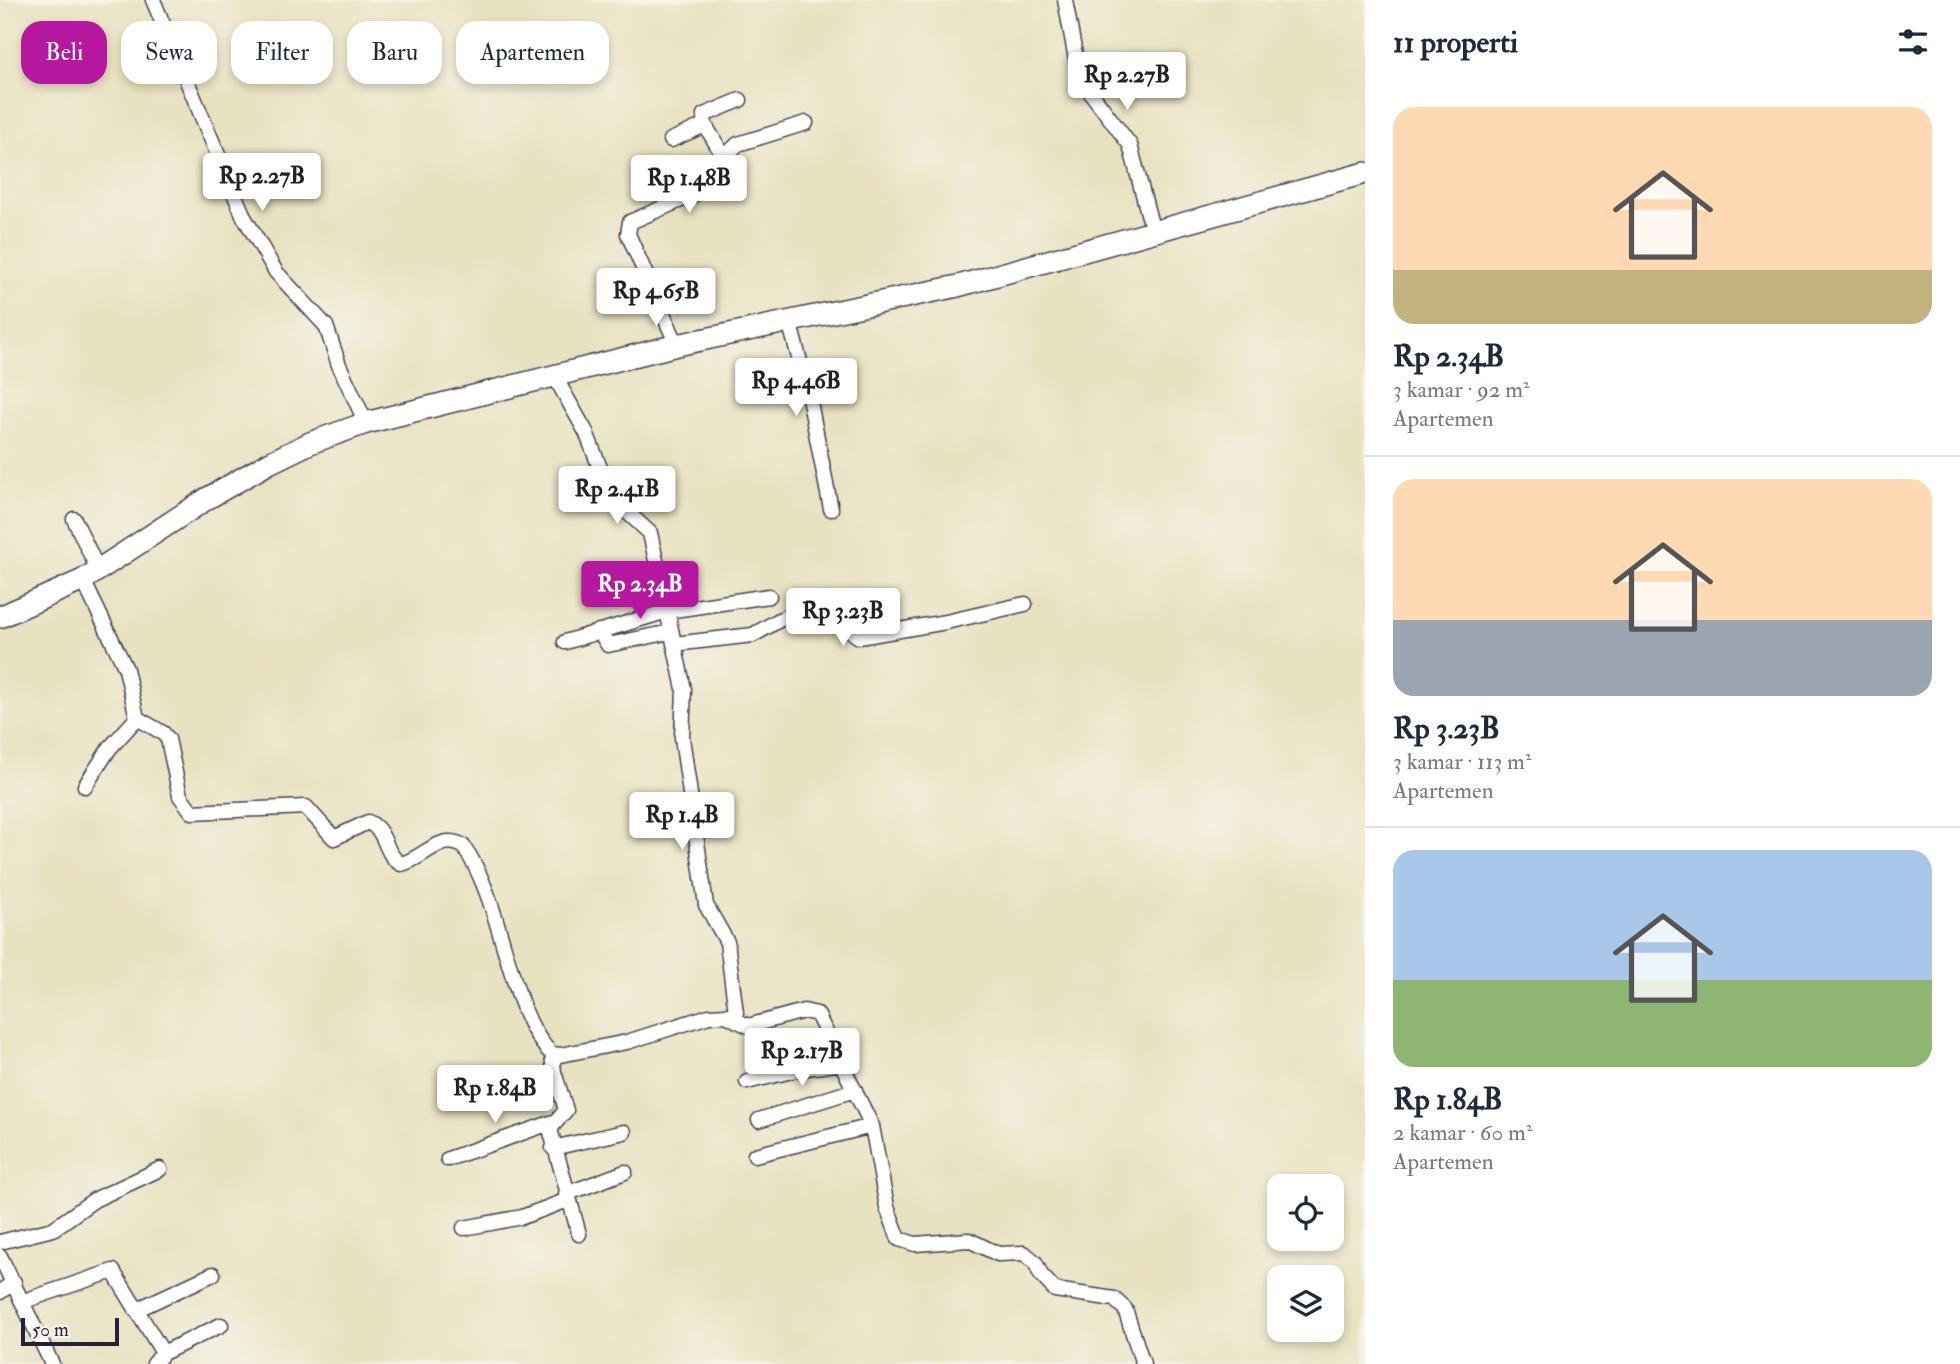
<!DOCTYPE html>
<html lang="id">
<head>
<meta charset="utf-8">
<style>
  :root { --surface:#fff; --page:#f6f6f7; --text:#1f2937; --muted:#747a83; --line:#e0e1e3; --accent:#b5179e }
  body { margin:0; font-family:"IM FELL Double Pica",serif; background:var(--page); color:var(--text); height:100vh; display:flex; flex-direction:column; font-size:26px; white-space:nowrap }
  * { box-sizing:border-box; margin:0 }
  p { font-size:23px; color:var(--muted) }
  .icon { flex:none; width:38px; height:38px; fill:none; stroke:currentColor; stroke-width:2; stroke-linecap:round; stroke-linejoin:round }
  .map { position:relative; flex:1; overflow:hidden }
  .details { display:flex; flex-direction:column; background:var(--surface); width:595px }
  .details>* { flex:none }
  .top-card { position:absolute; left:21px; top:21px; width:665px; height:63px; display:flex; gap:14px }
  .controls { position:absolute; left:1267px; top:1174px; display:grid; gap:14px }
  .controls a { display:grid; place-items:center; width:77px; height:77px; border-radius:14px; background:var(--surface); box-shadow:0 4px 10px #0003; font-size:35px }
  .scale { position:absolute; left:21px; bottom:18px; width:98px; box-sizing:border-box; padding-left:7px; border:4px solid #22223b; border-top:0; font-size:19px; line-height:24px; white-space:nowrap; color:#22223b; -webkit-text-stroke:5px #f7f3e8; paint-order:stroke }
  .price { position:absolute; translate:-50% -60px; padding:0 16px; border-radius:7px; background:#fff; color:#222; font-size:23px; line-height:46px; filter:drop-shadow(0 2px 4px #0008) }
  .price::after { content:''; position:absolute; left:50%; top:42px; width:21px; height:16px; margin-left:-10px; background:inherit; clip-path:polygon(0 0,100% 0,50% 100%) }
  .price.selected { background:var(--accent); color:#fff }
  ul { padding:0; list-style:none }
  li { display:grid; align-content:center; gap:14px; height:371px; padding:0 28px }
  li+li { border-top:2px solid var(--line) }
  li span { display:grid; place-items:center; height:217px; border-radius:21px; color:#555 }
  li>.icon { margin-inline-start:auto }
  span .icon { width:126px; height:126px; fill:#fffc; stroke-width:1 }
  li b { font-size:30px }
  h2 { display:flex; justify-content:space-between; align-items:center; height:84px; padding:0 28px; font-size:30px }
  .tag { padding:0 24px; border-radius:21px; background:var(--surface); box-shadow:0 4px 10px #0003; font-size:24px; line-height:63px }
  .tag.selected { background:var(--accent); color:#fff }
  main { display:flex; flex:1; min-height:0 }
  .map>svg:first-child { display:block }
</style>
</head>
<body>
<main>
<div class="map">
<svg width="1365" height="1364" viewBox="0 0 1365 1364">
  <rect width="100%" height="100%" fill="#f7f3e8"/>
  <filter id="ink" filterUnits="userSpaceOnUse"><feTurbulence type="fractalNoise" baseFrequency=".0143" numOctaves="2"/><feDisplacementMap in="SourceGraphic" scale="14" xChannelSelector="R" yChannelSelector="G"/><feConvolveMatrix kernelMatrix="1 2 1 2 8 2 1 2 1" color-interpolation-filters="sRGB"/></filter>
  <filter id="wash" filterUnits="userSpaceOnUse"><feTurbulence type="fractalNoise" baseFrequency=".00686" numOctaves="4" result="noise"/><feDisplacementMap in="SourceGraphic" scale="28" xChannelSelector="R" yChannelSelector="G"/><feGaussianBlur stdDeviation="1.57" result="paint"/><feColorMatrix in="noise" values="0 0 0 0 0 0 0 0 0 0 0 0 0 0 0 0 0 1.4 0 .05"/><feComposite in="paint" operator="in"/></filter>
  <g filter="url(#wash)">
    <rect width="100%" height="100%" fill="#e8e1bf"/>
  </g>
  <g filter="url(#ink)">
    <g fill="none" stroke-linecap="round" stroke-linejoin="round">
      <defs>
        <path id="minor" d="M153 0 244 217 276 272 326 326 339 365 366 423
          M1065 0 1077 65 1088 89 1130 145 1153 232
          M705 125 704 115 740 100
          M671 140 705 125 724 157
          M789 321 807 387 831 509
          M677 345 628 234 630 222 727 180 732 173 724 157 738 144 806 123
          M555 377 586 432 606 483 626 511 650 533 684 689 682 738 706 905 727 942 737 1021
          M74 519 98 570
          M83 580 126 669 137 718 163 733 168 739 180 796 192 812 306 807 334 838 368 822C388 831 383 854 401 864 422 860 440 832 463 846 503 899 509 1015 552 1054L560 1055 627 1042 709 1016 726 1015 748 1026 804 1011 817 1014 872 1126 887 1207 899 1239 915 1244 969 1240 998 1254 1024 1253 1035 1262 1041 1275 1055 1290 1114 1299 1125 1309 1143 1364
          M589 599 660 586
          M599 631 608 645 670 632
          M565 642 667 611 769 596
          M674 644 753 635 781 619 824 601 833 602C845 613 843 628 859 637L946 622 1025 604
          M85 786 109 749 137 718
          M552 1054 554 1072 566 1110 550 1129 579 1234
          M747 1082 800 1069 843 1063
          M759 1120 855 1090
          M553 1148 624 1132
          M755 1155 872 1126
          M448 1159 553 1122
          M566 1194 625 1172
          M464 1228 522 1217 568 1200
          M0 1242 53 1229 94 1200 160 1169
          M0 1256 52 1364
          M0 1292 14 1282
          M24 1301 113 1271 163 1353
          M136 1310 213 1274
          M154 1364 163 1353 221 1325"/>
        <path id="secondary" d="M0 617 83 580 208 498 269 463 310 443 366 423 677 345 958 286 1365 173"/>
      </defs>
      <use href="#minor" stroke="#403f4f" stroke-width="17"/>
      <use href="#secondary" stroke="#403f4f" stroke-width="24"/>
      <use href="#minor" stroke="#fff" stroke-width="14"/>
      <use href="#secondary" stroke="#fff" stroke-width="21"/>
    </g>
  </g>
</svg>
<div class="controls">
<a><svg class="icon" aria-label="locate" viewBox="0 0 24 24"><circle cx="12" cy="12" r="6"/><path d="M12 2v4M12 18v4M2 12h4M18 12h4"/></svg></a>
<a><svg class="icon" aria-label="layers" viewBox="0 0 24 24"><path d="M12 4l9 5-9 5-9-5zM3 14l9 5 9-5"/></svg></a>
</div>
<div class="scale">50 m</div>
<b class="price" style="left:1127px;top:112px">Rp 2.27B</b>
<b class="price" style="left:262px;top:213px">Rp 2.27B</b>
<b class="price" style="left:689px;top:215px">Rp 1.48B</b>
<b class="price" style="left:656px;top:328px">Rp 4.65B</b>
<b class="price" style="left:796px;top:418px">Rp 4.46B</b>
<b class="price" style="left:617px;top:526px">Rp 2.41B</b>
<b class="price selected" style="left:640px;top:621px">Rp 2.34B</b>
<b class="price" style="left:843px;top:648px">Rp 3.23B</b>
<b class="price" style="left:682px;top:852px">Rp 1.4B</b>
<b class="price" style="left:802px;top:1088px">Rp 2.17B</b>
<b class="price" style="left:495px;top:1125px">Rp 1.84B</b>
<div class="top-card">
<a class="tag selected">Beli</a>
<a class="tag">Sewa</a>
<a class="tag">Filter</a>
<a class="tag">Baru</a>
<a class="tag">Apartemen</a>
</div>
</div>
<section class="details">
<h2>11 properti<svg class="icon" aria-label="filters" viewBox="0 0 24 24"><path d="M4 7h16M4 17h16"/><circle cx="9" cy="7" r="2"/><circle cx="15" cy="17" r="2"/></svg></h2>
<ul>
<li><span style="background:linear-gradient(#ffd9b3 75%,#c2b280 0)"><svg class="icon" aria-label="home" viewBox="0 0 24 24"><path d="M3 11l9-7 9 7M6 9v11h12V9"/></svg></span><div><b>Rp 2.34B</b><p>3 kamar · 92 m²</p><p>Apartemen</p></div></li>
<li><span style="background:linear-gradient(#ffd9b3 65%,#9aa5b1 0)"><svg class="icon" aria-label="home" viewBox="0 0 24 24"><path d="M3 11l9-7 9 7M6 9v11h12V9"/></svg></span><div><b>Rp 3.23B</b><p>3 kamar · 113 m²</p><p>Apartemen</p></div></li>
<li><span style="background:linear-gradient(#a9c7e8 60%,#8fb573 0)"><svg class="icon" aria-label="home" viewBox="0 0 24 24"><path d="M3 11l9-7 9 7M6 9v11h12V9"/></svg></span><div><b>Rp 1.84B</b><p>2 kamar · 60 m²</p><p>Apartemen</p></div></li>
</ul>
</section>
</main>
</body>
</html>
